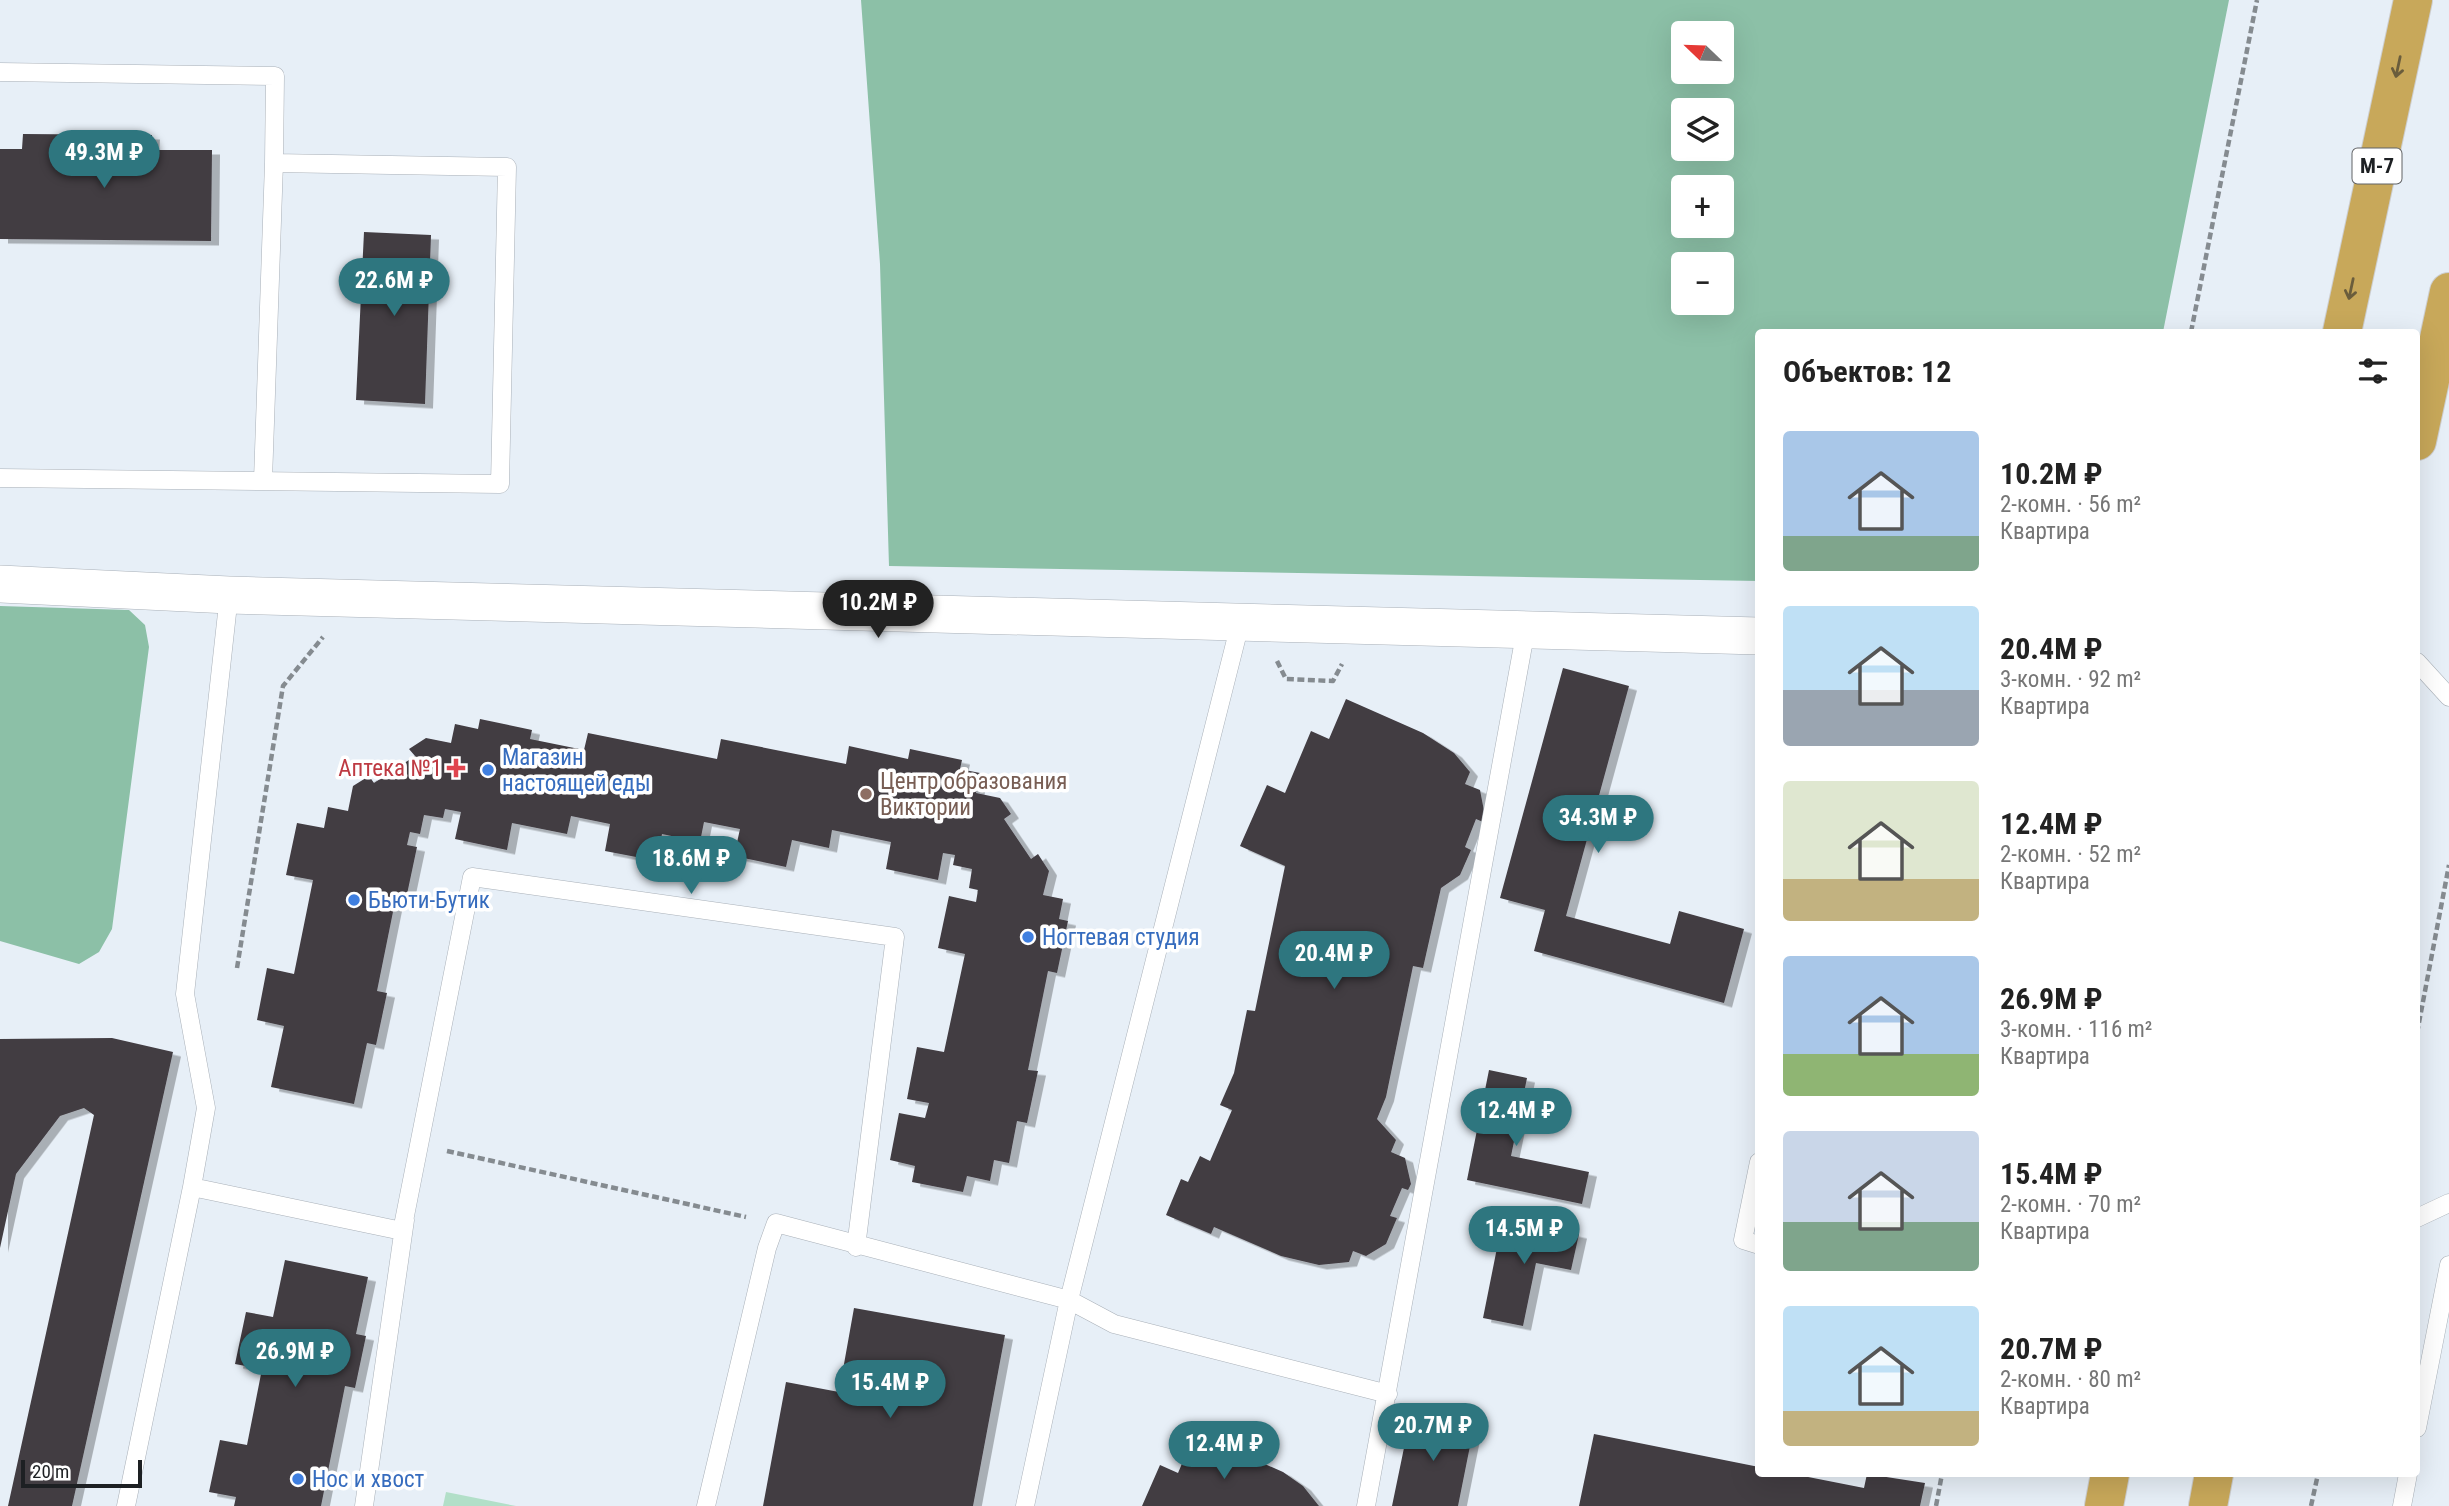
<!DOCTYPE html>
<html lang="ru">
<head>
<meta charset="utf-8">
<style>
  :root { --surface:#fff; --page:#f2f2f2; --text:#222; --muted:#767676; --accent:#2e767f }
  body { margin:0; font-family:"Roboto Condensed",sans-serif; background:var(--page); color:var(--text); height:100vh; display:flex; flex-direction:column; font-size:26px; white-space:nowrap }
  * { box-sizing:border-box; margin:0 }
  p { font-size:23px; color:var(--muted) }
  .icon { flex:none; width:38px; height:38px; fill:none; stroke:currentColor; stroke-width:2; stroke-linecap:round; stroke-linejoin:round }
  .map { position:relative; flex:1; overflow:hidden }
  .drawer { position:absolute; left:1755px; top:329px; width:665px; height:1148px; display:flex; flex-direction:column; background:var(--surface); border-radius:7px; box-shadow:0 7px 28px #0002 }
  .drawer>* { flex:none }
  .needle { width:46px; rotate:293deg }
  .buttons { position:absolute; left:1671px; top:21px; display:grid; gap:14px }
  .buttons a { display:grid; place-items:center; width:63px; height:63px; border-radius:7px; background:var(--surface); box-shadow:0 7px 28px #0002; font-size:35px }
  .scale { position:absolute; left:21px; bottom:18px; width:121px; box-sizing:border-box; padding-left:7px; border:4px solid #1d2023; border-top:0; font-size:19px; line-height:24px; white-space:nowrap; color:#1d2023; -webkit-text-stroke:5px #fff; paint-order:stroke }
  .price { position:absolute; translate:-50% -60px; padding:0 16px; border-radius:24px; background:var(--accent); color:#fff; font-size:23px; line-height:46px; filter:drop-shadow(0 2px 4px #0008) }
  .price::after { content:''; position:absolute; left:50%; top:42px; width:21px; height:16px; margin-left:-10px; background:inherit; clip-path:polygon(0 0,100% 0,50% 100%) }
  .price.current { background:#222; color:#fff }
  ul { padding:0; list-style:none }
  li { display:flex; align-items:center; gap:21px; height:175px; padding:0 28px }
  li span { display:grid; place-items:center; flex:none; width:196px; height:140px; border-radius:7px; color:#555 }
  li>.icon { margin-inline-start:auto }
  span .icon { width:84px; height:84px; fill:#fffc; stroke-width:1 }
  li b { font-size:30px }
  h2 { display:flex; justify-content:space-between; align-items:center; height:84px; padding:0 28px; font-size:30px }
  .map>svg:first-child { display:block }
</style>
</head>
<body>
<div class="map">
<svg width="2449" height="1506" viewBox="0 0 2449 1506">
  <defs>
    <filter id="shadow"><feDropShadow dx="8" dy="4.5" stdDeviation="0" flood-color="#0004"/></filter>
  </defs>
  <rect width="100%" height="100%" fill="#e7eff7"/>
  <path fill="#b2dfc8" d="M446 1492 516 1506H443Z"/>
  <path fill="#8cc0a7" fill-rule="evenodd" d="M861 0H2229L2163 332H1759V581L889 566 880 264ZM1684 33H1722V72H1684ZM1684 110H1722V149H1684ZM1684 187H1722V226H1684ZM1684 264H1722V303H1684Z
    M0 606 129 610 145 625 149 647 112 929 99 952 79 964 0 941Z"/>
  <path fill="#423c42" filter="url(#shadow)" d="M23 134 152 135 151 150H212L211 241 0 239V149H22Z
    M364 232 431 235 425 404 356 400Z
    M1563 668 1629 686 1566 916 1670 944 1679 911 1744 929 1724 1003 1534 951 1545 910 1500 898Z
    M1346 699 1423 733 1454 753 1470 772 1465 784 1480 790 1485 816 1483 822 1476 819 1465 847 1471 850 1460 875 1441 888 1423 968 1413 966 1386 1097 1377 1119 1396 1140 1391 1152 1405 1158 1411 1184 1408 1190 1402 1188 1390 1216 1397 1218 1386 1244 1366 1256 1353 1251 1349 1262 1319 1265 1281 1256 1214 1227 1211 1234 1166 1215 1181 1179 1188 1182 1200 1156 1210 1161 1232 1110 1220 1105 1234 1073 1247 1010 1255 1011 1285 866 1240 846 1267 785 1285 793 1311 731 1329 739Z
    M480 719 532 730 530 739 584 750 588 733 717 759 721 739 846 764 849 746 908 759 910 749 962 760 960 769 980 773 976 793 1000 798 1011 814 1004 819 1031 859 1038 854 1049 871 1043 895 1063 899 1059 919 1068 921 1057 973 1048 971 1028 1070 1038 1071 1027 1123 1017 1121 1009 1163 994 1160 990 1181 967 1176 963 1192 912 1182 915 1166 890 1160 899 1113 925 1118 929 1103 907 1099 917 1047 944 1052 965 954 938 948 949 896 976 902 978 890 969 888 972 869 953 865 955 855 943 853 938 880 886 869 891 842 832 830 829 848 792 840 786 867 734 856 740 829 704 822 700 842 662 834 657 861 605 851 610 824 571 816 567 834 512 823 507 850 455 839 461 812 445 809 443 818 424 815 420 834 410 832 407 845 417 847 406 899 396 897 377 991 387 993 376 1045 367 1043 354 1104 271 1087 284 1026 257 1020 267 968 294 974 313 880 286 875 297 823 324 828 328 807 348 811 353 786 369 776 374 783 415 756 409 749 426 738 451 743 455 724 478 729Z
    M112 1038 173 1052 72 1506H8L94 1115 84 1108 60 1116 16 1174 0 1248V1039Z
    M1489 1070 1527 1078 1511 1156 1589 1172 1582 1204 1467 1180Z
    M1503 1218 1579 1234 1571 1270 1536 1263 1523 1326 1483 1318Z
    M285 1260 368 1277 356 1334 366 1336 355 1388 345 1386 321 1506H234L236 1497 209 1492 220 1440 247 1445 262 1369 235 1364 246 1312 273 1317Z
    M854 1308 1005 1335 973 1506H763L786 1382 839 1392Z
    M1411 1414 1474 1426 1458 1506H1392Z
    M1195 1433 1283 1472 1303 1486 1319 1506H1142L1160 1465 1178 1473Z
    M1594 1434 1759 1467V1474H1793L1864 1488 1867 1474 1925 1483 1920 1506H1579Z"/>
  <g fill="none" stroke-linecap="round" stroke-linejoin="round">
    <defs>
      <path id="service" d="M0 72 275 76 274 163 507 167 500 484 0 478
        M263 480 274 163
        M2417 662 2449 697
        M1759 1162 1743 1240 1759 1245
        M192 1187 402 1231 472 877 895 937 856 1247
        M2417 1218 2449 1203
        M2417 1428 2449 1265
        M126 1506 192 1187 206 1108 185 994 229 595
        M364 1506 405 1220
        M706 1506 767 1248 776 1223 1069 1300 1241 620
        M1025 1506 1069 1300 1114 1324 1388 1394
        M1366 1506 1526 629
        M2402 1506 2408 1474"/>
      <path id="minor" d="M0 584 229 595 1759 636"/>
      <path id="trunk" d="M2342 332 2413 0
        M2417 441 2449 292
        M2104 1506 2110 1474
        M2208 1506 2214 1474"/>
    </defs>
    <use href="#service" stroke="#a9b0b8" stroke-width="19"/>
    <use href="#minor" stroke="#a9b0b8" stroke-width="38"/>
    <use href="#trunk" stroke="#cdcecf" stroke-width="40"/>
    <path stroke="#858b90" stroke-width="4.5" stroke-dasharray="7 3.5" stroke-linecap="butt" d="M2191 332 2257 0
      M1277 661 1286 679 1333 681 1342 664
      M237 968 283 686 323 637
      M2417 1033 2449 865
      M447 1151 746 1217
      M1936 1506 1942 1474
      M2311 1506 2318 1474"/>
    <use href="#service" stroke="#fff" stroke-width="18"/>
    <use href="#minor" stroke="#fff" stroke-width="37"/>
    <use href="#trunk" stroke="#c8a85a" stroke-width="38"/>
  </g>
  <defs><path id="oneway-shaft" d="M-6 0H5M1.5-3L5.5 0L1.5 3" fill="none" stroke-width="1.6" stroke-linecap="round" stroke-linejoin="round" transform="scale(1.75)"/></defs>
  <g stroke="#6a5d3c">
    <use href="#oneway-shaft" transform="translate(2398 67) rotate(102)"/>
    <use href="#oneway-shaft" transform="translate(2351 289) rotate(102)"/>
  </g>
  <path fill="#e0444e" stroke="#fff" stroke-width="2.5" d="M452.5 757.5h7v7h7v7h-7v7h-7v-7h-7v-7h7z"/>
  <g fill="#3f7fe0" stroke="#fff" stroke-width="2.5">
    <circle cx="488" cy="770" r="7"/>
    <circle cx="354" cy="900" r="7"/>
    <circle cx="1028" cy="937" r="7"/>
    <circle cx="298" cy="1479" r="7"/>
  </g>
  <circle fill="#8d6e63" stroke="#fff" stroke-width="2.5" cx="866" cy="794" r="7"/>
  <g text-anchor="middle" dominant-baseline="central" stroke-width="7" stroke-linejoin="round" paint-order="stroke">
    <rect fill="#fff" stroke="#616365" stroke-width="2" x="2352.5" y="148.5" width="49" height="35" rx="5"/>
    <g font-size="21" font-weight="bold" fill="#1d2023">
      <text x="2377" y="166">М-7</text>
    </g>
    <g font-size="23" fill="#366cbe" stroke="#fff" text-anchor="start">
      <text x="502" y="757">Магазин<tspan x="502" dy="26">настоящей еды</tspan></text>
      <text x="368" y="900">Бьюти-Бутик</text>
      <text x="1042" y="937">Ногтевая студия</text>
      <text x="312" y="1479">Нос и хвост</text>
    </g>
    <g font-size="23" fill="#be3a42" stroke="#fff" text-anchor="end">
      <text x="442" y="768">Аптека №1</text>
    </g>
    <g font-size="23" fill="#785e54" stroke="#fff" text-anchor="start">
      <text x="880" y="781">Центр образования<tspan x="880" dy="26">Виктории</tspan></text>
    </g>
  </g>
</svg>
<div class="buttons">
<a><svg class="needle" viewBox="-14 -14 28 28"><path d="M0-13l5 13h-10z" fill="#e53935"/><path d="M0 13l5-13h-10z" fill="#767676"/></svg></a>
<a><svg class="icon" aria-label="layers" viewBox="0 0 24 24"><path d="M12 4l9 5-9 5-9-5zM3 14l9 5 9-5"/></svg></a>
<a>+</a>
<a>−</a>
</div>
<div class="scale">20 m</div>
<b class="price" style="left:104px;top:190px">49.3M ₽</b>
<b class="price" style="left:394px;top:318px">22.6M ₽</b>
<b class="price current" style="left:878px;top:640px">10.2M ₽</b>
<b class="price" style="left:1598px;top:855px">34.3M ₽</b>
<b class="price" style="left:691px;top:896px">18.6M ₽</b>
<b class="price" style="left:1334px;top:991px">20.4M ₽</b>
<b class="price" style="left:1516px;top:1148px">12.4M ₽</b>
<b class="price" style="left:1524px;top:1266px">14.5M ₽</b>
<b class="price" style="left:295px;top:1389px">26.9M ₽</b>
<b class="price" style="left:890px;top:1420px">15.4M ₽</b>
<b class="price" style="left:1433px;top:1463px">20.7M ₽</b>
<b class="price" style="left:1224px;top:1481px">12.4M ₽</b>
<section class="drawer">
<h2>Объектов: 12<svg class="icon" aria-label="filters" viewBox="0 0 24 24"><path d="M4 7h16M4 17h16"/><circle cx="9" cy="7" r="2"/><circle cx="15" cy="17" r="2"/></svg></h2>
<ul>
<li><span style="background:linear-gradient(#a9c7e8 75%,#7fa58c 0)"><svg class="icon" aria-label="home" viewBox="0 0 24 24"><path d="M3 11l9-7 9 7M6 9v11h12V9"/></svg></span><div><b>10.2M ₽</b><p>2-комн. · 56 m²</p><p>Квартира</p></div></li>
<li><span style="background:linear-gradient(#bfe0f5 60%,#9aa5b1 0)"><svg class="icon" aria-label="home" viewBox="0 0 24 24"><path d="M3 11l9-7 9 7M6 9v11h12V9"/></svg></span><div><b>20.4M ₽</b><p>3-комн. · 92 m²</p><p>Квартира</p></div></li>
<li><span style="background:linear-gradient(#dfe7d0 70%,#c2b280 0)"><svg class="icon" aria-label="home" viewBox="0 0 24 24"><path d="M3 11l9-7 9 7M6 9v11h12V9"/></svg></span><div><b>12.4M ₽</b><p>2-комн. · 52 m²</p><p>Квартира</p></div></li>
<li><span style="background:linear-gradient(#a9c7e8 70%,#8fb573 0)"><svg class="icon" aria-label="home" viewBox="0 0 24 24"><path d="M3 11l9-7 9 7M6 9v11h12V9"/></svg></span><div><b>26.9M ₽</b><p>3-комн. · 116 m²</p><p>Квартира</p></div></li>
<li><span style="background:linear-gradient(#c9d6e8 65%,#7fa58c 0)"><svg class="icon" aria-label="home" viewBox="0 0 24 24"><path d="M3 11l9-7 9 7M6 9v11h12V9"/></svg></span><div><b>15.4M ₽</b><p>2-комн. · 70 m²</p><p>Квартира</p></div></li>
<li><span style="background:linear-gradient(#bfe0f5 75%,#c2b280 0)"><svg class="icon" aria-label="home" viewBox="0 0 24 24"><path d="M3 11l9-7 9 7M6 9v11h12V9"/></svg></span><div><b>20.7M ₽</b><p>2-комн. · 80 m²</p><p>Квартира</p></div></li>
</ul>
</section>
</div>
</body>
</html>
